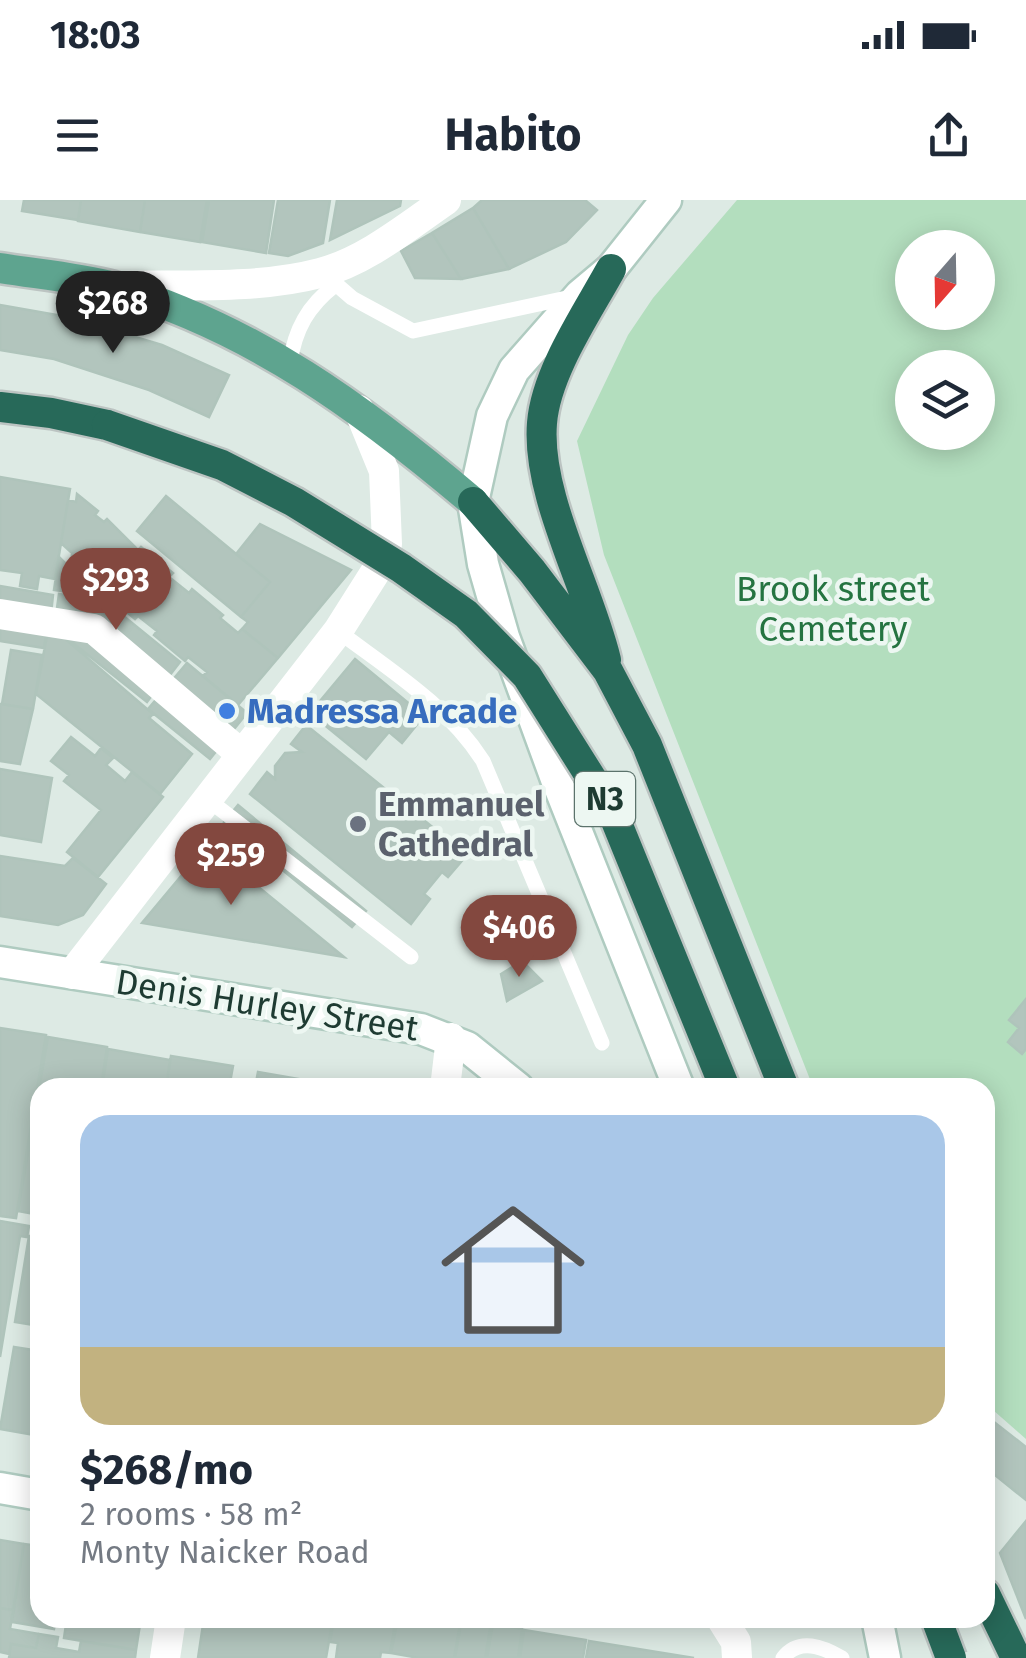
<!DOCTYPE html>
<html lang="en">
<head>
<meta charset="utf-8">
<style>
  :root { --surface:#fff; --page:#f6f6f7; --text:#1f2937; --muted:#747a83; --line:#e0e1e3; --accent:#83483f }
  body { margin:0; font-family:"Fira Sans",sans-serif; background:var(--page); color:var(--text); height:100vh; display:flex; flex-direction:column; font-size:38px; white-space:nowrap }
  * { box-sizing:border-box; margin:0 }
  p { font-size:32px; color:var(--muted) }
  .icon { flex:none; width:55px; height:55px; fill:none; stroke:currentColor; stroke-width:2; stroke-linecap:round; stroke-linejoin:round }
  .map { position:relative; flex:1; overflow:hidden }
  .drawer { position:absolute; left:30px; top:878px; width:965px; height:550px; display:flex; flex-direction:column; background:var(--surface); border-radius:30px; box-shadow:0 5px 25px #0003 }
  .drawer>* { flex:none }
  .needle { width:65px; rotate:200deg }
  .buttons { position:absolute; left:895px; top:30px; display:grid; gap:20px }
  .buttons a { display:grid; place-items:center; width:100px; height:100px; border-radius:50%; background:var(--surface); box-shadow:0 5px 25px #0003; font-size:50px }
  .price { position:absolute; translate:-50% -85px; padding:0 22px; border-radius:35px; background:var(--accent); color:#fff; font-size:32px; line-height:65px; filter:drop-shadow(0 2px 5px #0008) }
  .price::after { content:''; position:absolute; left:50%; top:60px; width:30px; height:22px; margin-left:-15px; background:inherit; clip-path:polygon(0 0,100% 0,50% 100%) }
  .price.selected { background:#222; color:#fff }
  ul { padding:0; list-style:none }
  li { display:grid; align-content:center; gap:20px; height:530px; padding:0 50px }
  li+li { border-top:2px solid var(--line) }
  li span { display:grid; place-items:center; height:310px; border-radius:30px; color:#555 }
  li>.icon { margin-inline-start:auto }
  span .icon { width:180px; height:180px; fill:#fffc; stroke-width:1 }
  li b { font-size:42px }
  .status { display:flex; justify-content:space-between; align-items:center; height:70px; padding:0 50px; background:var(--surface); direction:ltr }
  .status svg { height:28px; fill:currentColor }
  header { display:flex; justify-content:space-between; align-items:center; height:130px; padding:0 50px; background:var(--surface); font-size:45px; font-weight:700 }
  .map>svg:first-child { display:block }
</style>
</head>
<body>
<div class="status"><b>18:03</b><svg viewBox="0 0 49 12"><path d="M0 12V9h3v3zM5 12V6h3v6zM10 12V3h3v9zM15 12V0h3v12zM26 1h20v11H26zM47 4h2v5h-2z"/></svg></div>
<header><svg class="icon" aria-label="menu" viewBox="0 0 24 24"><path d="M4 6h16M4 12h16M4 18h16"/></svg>Habito<svg class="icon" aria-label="share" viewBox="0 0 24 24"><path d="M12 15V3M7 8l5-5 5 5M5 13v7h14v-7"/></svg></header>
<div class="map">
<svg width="1026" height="1458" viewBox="0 0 1026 1458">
  <rect width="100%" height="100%" fill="#ddeae4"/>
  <path fill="#b3debe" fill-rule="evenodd" d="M737 0H1026V1239L985 1203V888L813 887 604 355 577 241 628 135 653 98ZM912 48H978V112H912ZM912 168H978V232H912Z"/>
  <path fill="#b2c5bd" stroke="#afc4bb" stroke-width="2.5" d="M24 0H81L78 20 22 11Z
    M81 0H145L140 32 78 21Z
    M145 0H207L200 42 140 32Z
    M209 0H274L266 53 202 42Z
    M278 0H330L323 43 288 56 269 53Z
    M337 0H401L400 6 330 40Z
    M482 0H585L597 10 566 42 509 69 473 8Z
    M473 8 509 69 461 79 432 33Z
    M432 33 461 79 415 78 401 51Z
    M0 105 68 117 162 145 229 175 209 217 149 190 54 159 0 150Z
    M0 277 70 289 55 379 39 376 37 389 20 386 22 373 0 370Z
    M77 294 98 311 95 315 104 322 107 319 138 350 141 347 173 373 169 377 189 393 192 389 223 415 220 418 238 433 242 429 278 458 238 505 203 476 207 472 188 457 185 461 154 435 157 431 138 416 135 419 104 393 107 390 88 374 85 378 78 373 80 366 71 364 72 353 61 343 68 300 76 302Z
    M166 296 270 382 241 417 137 331Z
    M260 324 351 370 278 458 242 429 248 422 241 417 270 382 236 354Z
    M59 357 88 386 81 394 54 390Z
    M0 386 53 395 51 414 0 407Z
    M59 394 105 401 180 462 166 480 56 415Z
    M0 416 48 424 44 448 0 441Z
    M49 425 153 514 149 518 192 554 160 594 36 494Z
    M54 428 98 435 159 486 147 502Z
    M11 450 42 455 33 509 2 504Z
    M355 459 424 516 402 543 389 532 366 559 310 513Z
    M187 463 247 513 210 559 148 509Z
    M0 504 33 509 20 564 0 561Z
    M306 525 467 655 448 677 442 672 424 694 430 699 411 724 250 594 267 572 275 579V566L285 553 302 552 291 544Z
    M71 537 95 556 101 548 113 558 106 565 125 581 132 572 163 597 98 677 67 652 101 610 64 581 69 575 51 561Z
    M0 569 52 578 41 642 0 635Z
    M238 605 366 711 352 727 224 622Z
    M207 645 344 757 142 723Z
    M0 656 65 666 73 658 106 684 83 715 58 725 0 716Z
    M522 761 542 781 507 801 501 774Z
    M1026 799V849L1022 854 1008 842 1019 828 1009 820Z
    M0 828 46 835 16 1018 0 1016Z
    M48 837 107 847 101 888H40V1015L18 1011Z
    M108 849 170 860 166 888H102Z
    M171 856 233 866 229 888H166Z
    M258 872 350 888H255Z
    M0 1021 29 1026 27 1037 20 1036 0 1157Z
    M29 1036 40 1038V1126L15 1122Z
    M14 1147 40 1151V1236L0 1229Z
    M985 1215 1026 1247V1300L985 1267Z
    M1026 1321V1419L1000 1353Z
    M0 1340 24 1344 13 1410 0 1408Z
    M24 1344 40 1346V1418H56L54 1429 12 1422Z
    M0 1408 13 1410 10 1429 39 1434 36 1448 11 1444 9 1454 0 1452Z
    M67 1418H141L136 1450 64 1438Z
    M204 1418H333L326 1458H198Z
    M334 1418H396L390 1453 381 1452 380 1458H336L338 1443 330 1442Z
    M398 1418H461L454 1458H419L391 1453Z
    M462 1418 491 1423 485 1458H455Z
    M493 1424 522 1429 518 1458H487Z
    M524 1430 586 1440 583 1458H520Z
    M39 1434 58 1437 56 1448 79 1452 81 1441 136 1450 135 1458H9L11 1444 36 1448Z
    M589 1441 694 1458H586Z"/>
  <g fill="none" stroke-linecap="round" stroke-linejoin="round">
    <defs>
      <path id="secondary" d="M666 0 611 69 580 95 514 170 492 216 473 302 483 364 504 437 556 579 679 888
        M0 762 421 829 467 847 518 888
        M0 1288 40 1295
        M877 1418 885 1458"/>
      <path id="primary" d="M0 68C37 74 77 77 114 87 254 129 362 208 473 302"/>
      <path id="highway" d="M0 207 51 213 107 225
        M473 302 532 371 608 471 647 545 784 888
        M606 460C589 388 536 296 542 223 546 172 587 113 611 69
        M985 1394 1016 1458"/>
    </defs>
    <use href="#secondary" stroke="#afcbc0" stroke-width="35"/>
    <use href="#primary" stroke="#bcc4c2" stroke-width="35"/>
    <use href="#highway" stroke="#bcc4c2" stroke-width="35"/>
    <path stroke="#fff" stroke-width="15" d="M322 72 352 98 413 131 576 96
      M290 163C295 129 308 106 335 85
      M338 431C391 471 447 505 483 561L602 843
      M206 598 411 757
      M783 1458C799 1437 823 1447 842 1458"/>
    <path stroke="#fff" stroke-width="30" d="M113 86C180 84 255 90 320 73 366 61 408 26 446 0
      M0 414 94 429 241 554
      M72 774 338 431 376 371 387 344 384 271 359 210
      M445 888 451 838
      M721 1418 736 1442 737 1458
      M165 1458 171 1418"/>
    <use href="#secondary" stroke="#fff" stroke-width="30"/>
    <use href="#primary" stroke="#5ea48f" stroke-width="30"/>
    <use href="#highway" stroke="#276959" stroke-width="30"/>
    <defs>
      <path id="highway-bridge" d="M107 225 222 265 294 302 401 368 466 414 527 476 612 611 725 888
        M936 1418 951 1458"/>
    </defs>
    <use href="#highway-bridge" stroke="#bcc4c2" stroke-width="35" stroke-linecap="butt"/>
    <use href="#highway-bridge" stroke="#276959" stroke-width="30"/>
  </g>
  <circle fill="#3f7fe0" stroke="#edf7f2" stroke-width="4" cx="227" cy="511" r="10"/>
  <circle fill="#6b7280" stroke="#edf7f2" stroke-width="4" cx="358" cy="624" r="10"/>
  <g text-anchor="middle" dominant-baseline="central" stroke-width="9" stroke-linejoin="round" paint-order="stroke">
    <rect fill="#edf7f2" stroke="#5c736c" stroke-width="2.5" x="575" y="572" width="60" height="54" rx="8"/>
    <g font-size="32" font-weight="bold" fill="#1e3b32">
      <text x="605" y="599">N3</text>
    </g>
    <g font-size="35" fill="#257441" stroke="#edf7f2">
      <text x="833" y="389">Brook street<tspan x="833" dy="40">Cemetery</tspan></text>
    </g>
    <g font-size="35" font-weight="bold" fill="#366cbe" stroke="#edf7f2" text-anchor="start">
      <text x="247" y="511">Madressa Arcade</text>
    </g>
    <g font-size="35" font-weight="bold" fill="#5b616d" stroke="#edf7f2" text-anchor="start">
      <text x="378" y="604">Emmanuel<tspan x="378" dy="40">Cathedral</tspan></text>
    </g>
    <g font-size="35" fill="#1e3b32" stroke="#edf7f2">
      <text transform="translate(267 805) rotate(9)">Denis Hurley Street</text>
    </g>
  </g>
</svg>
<div class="buttons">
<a><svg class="needle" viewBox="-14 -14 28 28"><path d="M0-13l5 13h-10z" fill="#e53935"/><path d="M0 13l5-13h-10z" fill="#747a83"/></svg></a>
<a><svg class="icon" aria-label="layers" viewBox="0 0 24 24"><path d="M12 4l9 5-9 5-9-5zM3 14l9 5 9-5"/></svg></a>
</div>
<b class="price selected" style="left:113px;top:156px">$268</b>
<b class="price" style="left:116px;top:433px">$293</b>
<b class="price" style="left:231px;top:708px">$259</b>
<b class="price" style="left:519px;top:780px">$406</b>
<section class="drawer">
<ul>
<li><span style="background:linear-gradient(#a9c7e8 75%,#c2b280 0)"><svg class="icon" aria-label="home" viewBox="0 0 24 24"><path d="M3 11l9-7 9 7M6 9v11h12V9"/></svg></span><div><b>$268/mo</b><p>2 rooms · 58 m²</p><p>Monty Naicker Road</p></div></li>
</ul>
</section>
</div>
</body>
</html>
